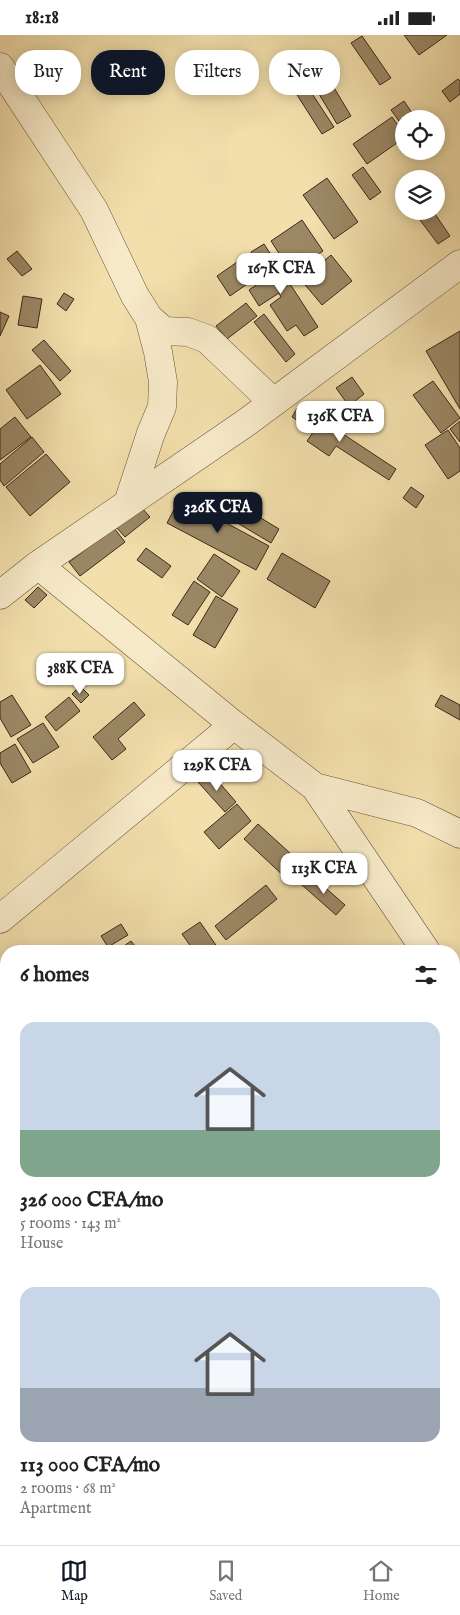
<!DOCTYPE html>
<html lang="en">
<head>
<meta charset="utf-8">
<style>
  :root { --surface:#fff; --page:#f6f6f6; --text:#222; --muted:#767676; --line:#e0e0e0; --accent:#111827 }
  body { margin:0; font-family:"IM FELL English",serif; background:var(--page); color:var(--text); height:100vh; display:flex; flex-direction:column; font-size:19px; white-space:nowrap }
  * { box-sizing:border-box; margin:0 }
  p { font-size:16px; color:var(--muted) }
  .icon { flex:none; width:28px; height:28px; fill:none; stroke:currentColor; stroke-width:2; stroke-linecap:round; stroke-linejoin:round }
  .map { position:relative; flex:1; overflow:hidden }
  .side { position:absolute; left:0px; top:910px; width:460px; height:600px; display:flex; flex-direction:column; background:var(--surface); border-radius:20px 20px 0 0; box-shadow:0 2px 12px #0003 }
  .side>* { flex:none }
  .guide { position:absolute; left:15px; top:15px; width:430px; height:45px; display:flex; gap:10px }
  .controls { position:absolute; left:395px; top:75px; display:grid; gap:10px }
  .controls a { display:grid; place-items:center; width:50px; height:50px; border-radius:50%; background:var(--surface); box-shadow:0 2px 12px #0003; font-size:25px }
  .price { position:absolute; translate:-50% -42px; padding:0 11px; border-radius:10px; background:#fff; color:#222; font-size:16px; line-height:32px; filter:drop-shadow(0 1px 2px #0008) }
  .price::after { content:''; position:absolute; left:50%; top:30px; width:15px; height:11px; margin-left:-8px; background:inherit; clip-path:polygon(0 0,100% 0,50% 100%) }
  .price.on { background:var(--accent); color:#fff }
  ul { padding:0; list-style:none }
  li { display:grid; align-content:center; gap:10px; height:265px; padding:0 20px }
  li span { display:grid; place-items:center; height:155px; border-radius:15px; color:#555 }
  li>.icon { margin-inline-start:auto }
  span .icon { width:90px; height:90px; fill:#fffc; stroke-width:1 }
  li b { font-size:21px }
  h2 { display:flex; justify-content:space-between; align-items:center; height:60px; padding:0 20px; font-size:21px }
  .chip { padding:0 18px; border-radius:20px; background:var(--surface); box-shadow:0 2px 12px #0003; font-size:18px; line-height:45px }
  .chip.on { background:var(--accent); color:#fff }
  .status { display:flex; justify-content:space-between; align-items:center; height:35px; padding:0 25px; background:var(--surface); direction:ltr }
  .status svg { height:14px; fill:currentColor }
  .tabs { display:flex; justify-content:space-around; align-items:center; height:70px; border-top:1px solid var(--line); background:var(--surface); font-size:14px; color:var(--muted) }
  .tabs a { display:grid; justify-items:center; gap:2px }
  .tabs .on { color:var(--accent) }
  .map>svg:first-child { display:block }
</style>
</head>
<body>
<div class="status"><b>18:18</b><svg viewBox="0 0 49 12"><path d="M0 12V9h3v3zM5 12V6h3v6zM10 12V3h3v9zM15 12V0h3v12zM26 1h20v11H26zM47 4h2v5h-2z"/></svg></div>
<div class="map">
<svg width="460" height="1510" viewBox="0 0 460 1510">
  <rect width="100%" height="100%" fill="#f2dfac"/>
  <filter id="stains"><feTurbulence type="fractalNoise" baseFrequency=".004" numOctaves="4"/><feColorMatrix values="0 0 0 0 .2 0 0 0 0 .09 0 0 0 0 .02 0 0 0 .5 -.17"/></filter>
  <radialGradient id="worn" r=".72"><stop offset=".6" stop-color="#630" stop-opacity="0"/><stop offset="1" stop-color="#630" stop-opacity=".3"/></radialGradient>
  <path fill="#9b8865" stroke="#3c2919" d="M404 0H447L419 20Z
    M362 1 391 43 380 50 351 8Z
    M321 31 351 81 337 89 307 39Z
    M458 44 460 46V59L450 67 442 56Z
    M303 45 334 92 322 99 292 52Z
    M404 66 416 84H404V93L391 75Z
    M392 82 404 99V103L367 129 353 109Z
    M363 132 381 157 370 165 352 140Z
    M327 143 358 187 334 204 303 160Z
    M433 176 450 201 438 209 414 177Z
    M302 185 323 216 291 237 271 206Z
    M264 209 318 292 304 301 296 290 287 296 270 270 281 262 279 258 259 271 249 255 268 242 251 217Z
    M17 216 32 234 22 241 7 224Z
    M331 220 352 246 322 270 301 245Z
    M243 223 256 243 230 261 217 241Z
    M64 258 74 264 66 276 57 269Z
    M23 261 42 264 37 293 18 290Z
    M246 268 257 281 227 304 216 291Z
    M0 277 9 281 0 301Z
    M264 279 295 319 286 327 254 287Z
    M460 296V374L426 316Z
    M44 305 71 336 60 346 32 315Z
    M40 330 61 359 27 384 6 355Z
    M352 342 364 359 349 371 336 353Z
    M433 346 460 383 441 398 413 360Z
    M299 370 396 434 389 445 336 411 329 421 307 406 314 396 292 382Z
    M15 382 31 402 0 425V394Z
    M460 386V407L450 394Z
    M448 395 460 413V436L448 444 425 410Z
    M32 402 44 417 4 451 0 445V429Z
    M46 419 70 447 30 481 6 452Z
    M411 452 424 461 416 473 403 463Z
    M180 463 269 511 256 535 167 488Z
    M228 463 279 494 271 508 219 477Z
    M140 471 150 482 125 502 116 492Z
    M114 493 125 507 80 541 69 527Z
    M146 513 171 531 162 543 137 525Z
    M282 518 330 546 315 573 267 544Z
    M214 519 240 536 222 562 197 544Z
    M194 546 210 557 188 590 172 580Z
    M38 552 47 560 34 573 25 565Z
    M216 561 238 574 215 613 193 600Z
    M80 651 89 660 81 668 72 659Z
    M12 660 31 690 11 702 0 683V667Z
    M441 660 460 670V685L435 671Z
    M69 662 80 676 56 696 45 682Z
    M134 667 145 680 118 704 126 714 112 725 93 702Z
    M43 688 59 712 33 728 17 704Z
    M15 709 31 737 12 748 0 728V718Z
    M210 737 236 767 225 777 198 747Z
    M237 769 251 786 219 814 204 797Z
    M258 789 302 829 287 844 244 804Z
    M311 840 345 870 336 880 302 850Z
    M266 850 277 864 226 905 215 891Z
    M200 887 220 916H194L182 899Z
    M121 889 128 900 108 912 101 901Z
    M131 906 139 916H117Z
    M460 1088V1145L454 1149V1093Z
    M460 1345V1367L456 1370 454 1367V1350Z
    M6 1362V1389L0 1381V1367Z
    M454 1381 460 1392V1405L454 1408Z
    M85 1504H112L116 1510H90Z
    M161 1504H195L199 1510H165Z
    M221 1504H243L247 1510H225Z"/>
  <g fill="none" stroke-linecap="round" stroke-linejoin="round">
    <defs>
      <path id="minor" d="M0 32 94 175 135 261 149 283 164 296 188 297 207 304 273 367
        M128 468 151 398 162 372 163 347 158 317 149 283
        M38 530 234 690 315 752 426 916
        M0 560 38 530 247 387 460 229
        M315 752 417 778 460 799
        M0 884 234 690
        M454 957 460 967
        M454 1178 460 1173
        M358 1504 362 1510"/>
    </defs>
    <use href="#minor" stroke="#6a563e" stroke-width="29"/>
    <use href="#minor" stroke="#f7eac9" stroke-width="28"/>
  </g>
  <rect width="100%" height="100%" filter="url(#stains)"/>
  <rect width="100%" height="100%" fill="url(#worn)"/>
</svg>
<div class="controls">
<a><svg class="icon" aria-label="locate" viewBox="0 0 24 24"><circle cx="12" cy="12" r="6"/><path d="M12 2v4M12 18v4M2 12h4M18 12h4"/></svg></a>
<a><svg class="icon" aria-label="layers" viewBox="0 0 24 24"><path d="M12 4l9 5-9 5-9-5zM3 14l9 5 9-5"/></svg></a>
</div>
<b class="price" style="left:281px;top:260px">167K CFA</b>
<b class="price" style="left:340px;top:408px">136K CFA</b>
<b class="price on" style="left:218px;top:499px">326K CFA</b>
<b class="price" style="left:80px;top:660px">388K CFA</b>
<b class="price" style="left:217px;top:757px">129K CFA</b>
<b class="price" style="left:324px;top:860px">113K CFA</b>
<div class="guide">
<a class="chip">Buy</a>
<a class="chip on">Rent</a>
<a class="chip">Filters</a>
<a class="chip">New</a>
</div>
<section class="side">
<h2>6 homes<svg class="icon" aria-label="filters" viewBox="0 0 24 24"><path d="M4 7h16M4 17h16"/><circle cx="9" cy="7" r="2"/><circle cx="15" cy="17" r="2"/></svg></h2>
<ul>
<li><span style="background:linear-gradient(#c9d6e8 70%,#7fa58c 0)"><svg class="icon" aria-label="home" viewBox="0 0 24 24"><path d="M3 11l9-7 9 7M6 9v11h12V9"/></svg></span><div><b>326 000 CFA/mo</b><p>5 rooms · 143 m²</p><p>House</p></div></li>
<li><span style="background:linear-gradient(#c9d6e8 65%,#9aa5b1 0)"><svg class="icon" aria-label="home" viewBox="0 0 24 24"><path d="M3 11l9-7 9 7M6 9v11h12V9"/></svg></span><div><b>113 000 CFA/mo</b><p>2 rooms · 68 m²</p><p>Apartment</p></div></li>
</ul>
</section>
</div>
<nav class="tabs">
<a class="on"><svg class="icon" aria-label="map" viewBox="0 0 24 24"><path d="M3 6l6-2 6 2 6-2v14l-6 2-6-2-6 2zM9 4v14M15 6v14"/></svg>Map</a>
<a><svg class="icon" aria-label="saved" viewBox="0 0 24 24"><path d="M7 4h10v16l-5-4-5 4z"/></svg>Saved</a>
<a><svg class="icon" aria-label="home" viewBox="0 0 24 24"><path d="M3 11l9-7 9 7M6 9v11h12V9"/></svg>Home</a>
</nav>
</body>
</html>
